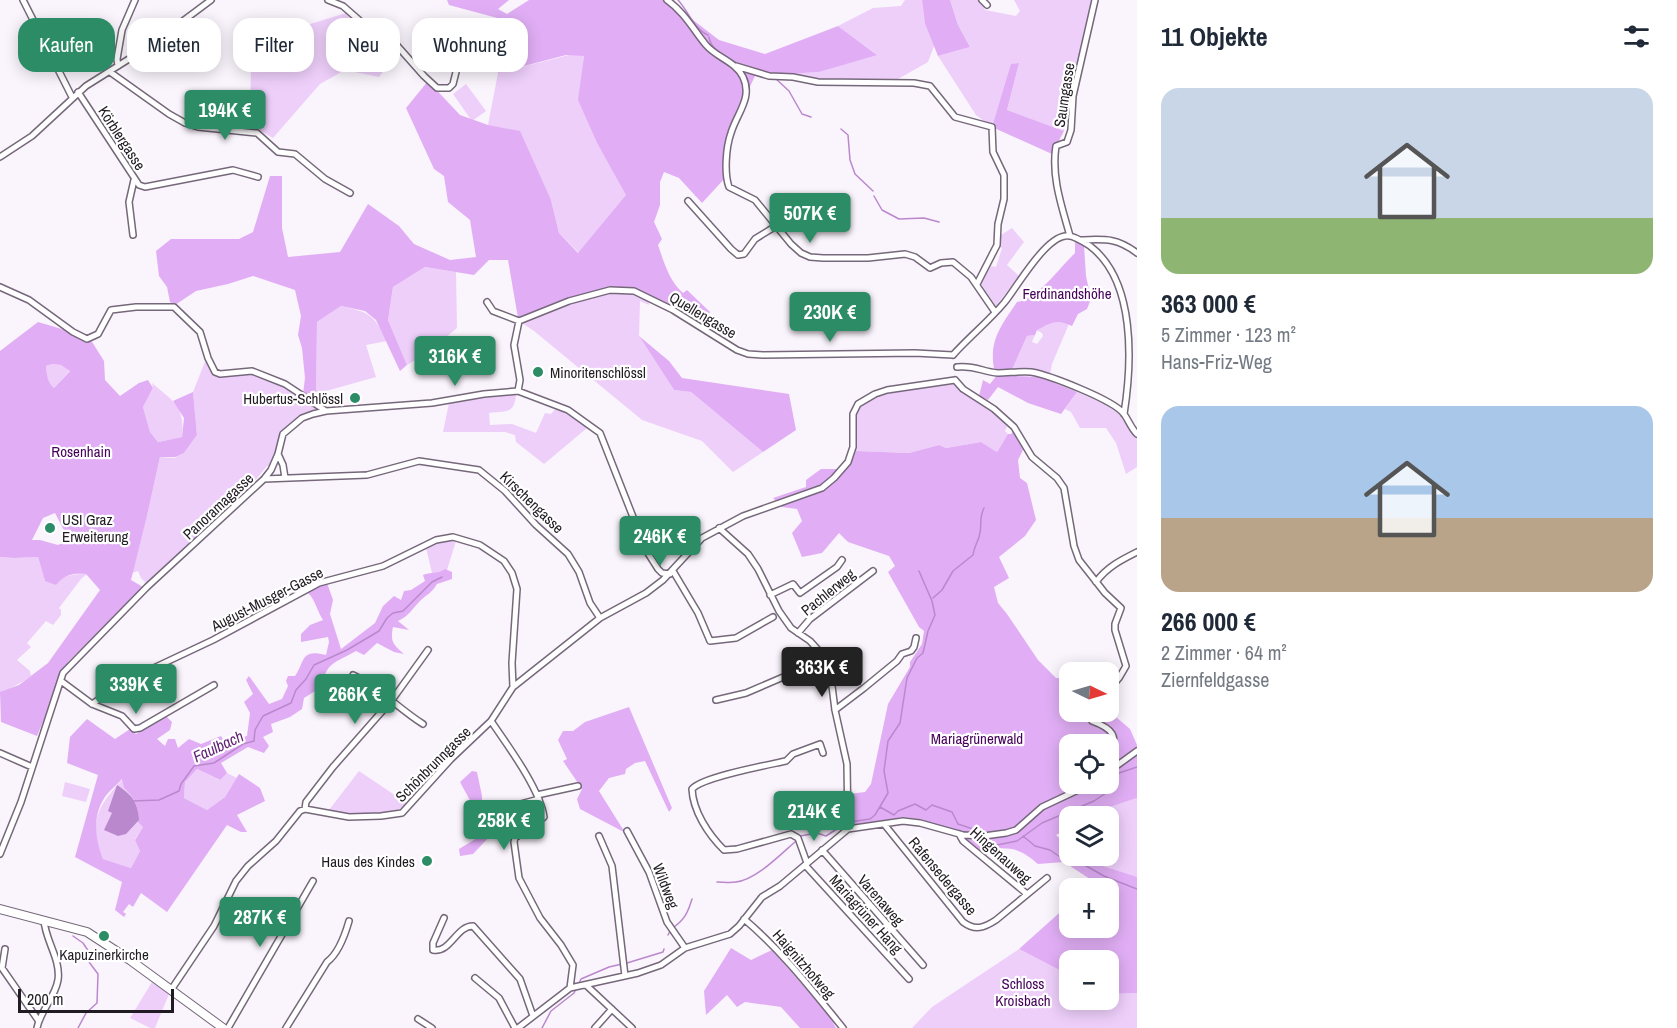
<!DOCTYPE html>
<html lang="de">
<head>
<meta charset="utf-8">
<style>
  :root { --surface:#fff; --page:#f2f2f3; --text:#1f2937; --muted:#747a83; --accent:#2b8c66 }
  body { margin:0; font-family:"Archivo Narrow",sans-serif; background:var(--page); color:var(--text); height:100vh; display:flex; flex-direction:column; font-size:22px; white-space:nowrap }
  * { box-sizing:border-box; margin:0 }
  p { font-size:20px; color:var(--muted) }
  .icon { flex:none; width:33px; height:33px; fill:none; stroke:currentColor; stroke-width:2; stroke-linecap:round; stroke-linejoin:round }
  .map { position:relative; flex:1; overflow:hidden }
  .details { display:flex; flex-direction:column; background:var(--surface); width:540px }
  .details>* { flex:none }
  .banner { position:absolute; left:18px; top:18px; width:570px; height:54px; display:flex; gap:12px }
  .needle { width:39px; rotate:95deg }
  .fabs { position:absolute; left:1059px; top:662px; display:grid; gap:12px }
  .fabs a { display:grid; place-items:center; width:60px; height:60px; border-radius:12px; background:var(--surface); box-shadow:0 3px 15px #0003; font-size:30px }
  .scale { position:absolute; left:18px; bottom:15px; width:156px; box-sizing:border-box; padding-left:6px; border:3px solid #211c23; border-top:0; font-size:16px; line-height:21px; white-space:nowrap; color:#211c23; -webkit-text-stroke:4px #fff; paint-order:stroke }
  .price { position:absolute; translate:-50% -51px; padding:0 14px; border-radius:6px; background:var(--accent); color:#fff; font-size:20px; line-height:39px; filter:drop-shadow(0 2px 3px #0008) }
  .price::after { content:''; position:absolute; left:50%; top:36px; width:18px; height:14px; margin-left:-9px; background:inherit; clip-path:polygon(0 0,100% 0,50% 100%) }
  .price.on { background:#222; color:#fff }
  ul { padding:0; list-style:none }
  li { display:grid; align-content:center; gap:12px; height:318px; padding:0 24px }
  li span { display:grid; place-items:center; height:186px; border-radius:18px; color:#555 }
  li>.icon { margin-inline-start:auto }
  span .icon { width:108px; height:108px; fill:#fffc; stroke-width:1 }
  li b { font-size:26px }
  h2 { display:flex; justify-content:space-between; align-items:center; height:72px; padding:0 24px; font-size:26px }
  .pill { padding:0 21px; border-radius:18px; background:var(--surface); box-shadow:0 3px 15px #0003; font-size:21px; line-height:54px }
  .pill.on { background:var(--accent); color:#fff }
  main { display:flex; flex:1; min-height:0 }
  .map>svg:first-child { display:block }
</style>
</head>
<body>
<main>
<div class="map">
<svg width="1137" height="1028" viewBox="0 0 1137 1028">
  <rect width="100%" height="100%" fill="#faf4fc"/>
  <path fill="#eecffa" d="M905 0H922L925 24 934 46 928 62 898 79 825 85 755 75 819 72 876 54 838 26 873 8 901 6Z
    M950 0H980L985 10 1016 16 1020 11 1014 0H1093L1073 80 1064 131 1007 110 1019 63 998 108 992 127 976 115 938 56 970 47 958 25Z
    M346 13 364 36 390 62 379 77 345 70 320 84 273 138 250 125 251 65 281 33Z
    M573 54 584 56 579 100 597 143 627 195 579 253 559 233 551 200 488 125 498 73Z
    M466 84 486 111 472 121 453 94Z
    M1012 228 1024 242 1007 265 1019 276 996 306 981 284 991 266 996 267 1002 248 999 247 1001 235Z
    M425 267 456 272 457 328 426 354 407 365 388 320 393 287Z
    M610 290 634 291 648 298 649 305 640 301 639 336 674 390 691 392 763 452 733 472 702 441 642 420 534 331 519 321 524 318Z
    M341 306C371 313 373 314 387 341L366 345 376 377 319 393 316 392 317 322Z
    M1062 321 1069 324 1052 364 1049 380 1026 375H997L994 369 1011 372 1027 336 1035 335 1032 342 1037 344 1043 336 1042 333 1036 330 1054 322Z
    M206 359 215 376C227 379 237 372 248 373 277 374 303 396 326 411L302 418 283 434 278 454 270 466H267L253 483 146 583 141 578 138 571 132 573 147 516 160 457 175 458 184 453 197 435 193 392Z
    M52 364 61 365 70 370 54 388C46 382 47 375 46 366Z
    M152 383C174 402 185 406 182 437L158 442 150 432 143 407 153 388Z
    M955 384 995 412 1008 424 1005 431 1008 434 997 452 981 442 946 448 939 445 909 453 856 451C857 438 852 420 857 409 867 387 933 386 955 384Z
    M1077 392 1104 404 1118 413 1137 438V467L1126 474 1116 443 1106 428H1080L1071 412 1065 409Z
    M504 394 516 395C514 414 507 411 489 413L490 425 512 424 536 433 545 413 551 414 556 408 570 414 587 428 544 464 516 442 515 435 505 432H443L449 403Z
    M443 540 456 541 447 570 439 573H432L426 548Z
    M0 557 14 558 38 557 45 581C60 579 71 573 87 574L81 579 59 608 61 610V615L53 625 46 621 27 643 31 647 17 660 30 671 31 676C21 684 9 687 0 697Z
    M197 769 219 780 227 773 237 778 225 797 207 810 184 798 185 782Z
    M359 771 408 804C387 818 354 816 329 810Z
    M123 779 124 788 131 794 143 827 135 839 140 851 131 868 103 859C88 823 97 806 123 779Z
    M65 782 90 789 86 802 62 796Z
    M1137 798V878L1104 866 1091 855H1108V816H1092L1107 808Z
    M1019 949 1069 975 1070 999H1108L1109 994 1137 993V1028H912L932 1007Z
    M152 982 169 994 155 1028H150L130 1018Z"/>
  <path fill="#e1aef5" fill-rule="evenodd" d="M447 0H509L498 9 507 14 529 0H667L719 40 765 54 838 26 877 55 819 72 755 76 727 135 726 177 702 203 679 178 664 172 660 182V205L654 222 662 239 658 245C664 262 669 281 683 293L687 290 710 312 701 325C682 315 654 296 635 290 606 280 546 307 518 318L508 260H489L474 275 425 267 393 287 388 320 407 365 400 371 376 320 365 311 341 306 317 322 316 392 303 394 305 378 302 348 298 335 301 316 295 290 253 276 228 284 196 291 175 305 170 302 167 287 159 276 156 251 171 239H239L253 232 270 176H282V228L288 257 340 252 368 204 399 226 414 244 450 260 476 257 470 220 448 202 444 176 434 169 406 108 428 81 460 115 488 125 520 131 551 200 559 233 578 253 626 195 597 143 578 100 584 56 566 55 498 73 501 61 521 31 501 19 449 5Z
    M922 0H950L958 25 970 47 938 56 925 24Z
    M1019 63 1007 110 1064 131 1052 154 992 127 1011 64Z
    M1075 241 1084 246 1086 276 1091 299 1087 309 1078 314 1072 326C1056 318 1051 323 1037 330L1035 335 1027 336 1011 372 994 369C989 340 1001 326 1017 302 1037 300 1060 267 1075 253Z
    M38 322 89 337 104 361 105 380 120 396 139 383 148 380 153 388 143 407 150 432 158 442 182 437 184 418 173 401 193 392 197 435 184 453 176 457H160L147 516 131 580 143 587 68 662 37 736 1 722 0 692 19 685 48 663 100 590 86 574C73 573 65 574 56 585L45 581 38 557 14 558 0 557V351ZM52 364 61 365 70 371 54 388C47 382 47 375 46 366ZM55 513 69 540 58 545 40 540H32L43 518Z
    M639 336 669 361 682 378 789 394 796 430 763 452 691 392 674 390Z
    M997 375 1040 377 1077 392 1061 414 1028 403 998 387 988 400 979 396 983 380 990 384Z
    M1014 430 1023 450 1018 460 1020 478 1027 483 1036 520 1025 536 999 557 1009 578 994 587 998 603 1007 614 1038 660 1056 678H1069L1070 711H1109L1130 729 1137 745V798L1107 808 1092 816H1070L1069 828 1056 835 1069 847 1070 855H1091L1103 866 1137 877V993L1109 994 1108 960H1070L1069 975 1019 949 1067 906H1069L1070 927H1108V888H1096V883L1064 862 1038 864C1021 849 1012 847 989 849L988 854 983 856 967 843 958 831 919 819 903 817 850 826 849 794 865 792 871 784 888 704 910 667V662L922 644 924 631 919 627 888 572 895 566 889 556 848 542 839 533 822 553 802 557 792 533 802 521 797 509 782 507 773 498 806 487V480L821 469H839L840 475 850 464 856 451 909 453 939 445 946 448 981 442 997 452 1008 434H1011ZM1070 744H1108V783H1070Z
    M445 569 452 572V579L437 584C432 593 426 595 420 601 412 609 409 616 398 621L409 630 393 627C390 641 393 645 404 654L394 652 377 643 364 655 356 651C333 664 328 661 320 688L304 698 302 709 290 717 271 724 273 732 263 737 269 746 264 753 248 747 221 763 227 773 220 780 197 769 185 782 184 798 207 810 225 797 239 774 260 788 265 801 237 815 247 832H241L227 825 167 912 141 893 133 907 129 904 123 912 126 914 124 917 115 910 122 882 75 857 98 775 67 763 70 737 87 719 115 739 130 729 136 734 166 716 172 722 170 730 157 739 165 746 168 739H175L178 748 189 739 201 744 221 736 224 741 247 736 250 713 244 702 253 694 246 680 249 676 269 704 282 699 288 686 286 681 288 676H295C305 662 300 648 326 655L329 642 328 637 301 642V634L310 625 323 620C317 611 316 601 308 593L316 586 327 583 333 600 330 614 341 649 375 623 383 606 394 596 401 600 404 591 411 590 425 581 423 575C431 572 438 574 445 569ZM122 779 124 788C134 797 140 809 138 822L143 827 135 840 140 851 131 868 103 859C95 839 92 816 105 797 109 791 117 785 122 779Z
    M629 707 672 808 669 812 645 761 635 763 626 769 625 774 609 778 599 791 624 831H622L580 809 577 799 582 789 563 761 567 759 558 740 563 731H573L585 722Z
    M472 771 477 772 482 796V812L492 834 473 854 460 856 459 849 487 832 460 782Z
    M731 948 751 960 772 950 829 1015 836 1028H800L781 1007 745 1002 737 1007 727 995 706 1015 704 991Z"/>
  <path fill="#ba88cd" d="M117 785C132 795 138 802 139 820L126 834 118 836 104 830 112 813 108 811Z"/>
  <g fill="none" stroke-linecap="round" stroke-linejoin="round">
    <path stroke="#ba88cd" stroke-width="1.5" d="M678 0C688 11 695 30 708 35
      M709 37C711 51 728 57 738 64
      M757 69 770 73
      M775 78 789 91 802 114 811 117
      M841 129 848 135 850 160 855 174 873 191
      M874 196 882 210 899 219 924 218 939 222
      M933 598 942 590 953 571 973 555C974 548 977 543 979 537 983 525 978 520 984 508
      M132 801 159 800 179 791 181 784 194 766 214 763 243 744 254 741 255 730 263 716 291 703 296 690 306 679 314 665 347 650 379 631 387 618 393 613 403 611 432 582 442 577
      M880 807 894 815 898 811 915 804 926 810 932 805 952 812 958 824 976 830 977 833
      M850 822 870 819 875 815 888 793 884 771 888 741 900 723 907 678 917 658 923 653 928 631 935 615 932 601 919 571
      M800 836 817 833 826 836 846 823
      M1023 836 1035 846 1050 850 1063 859 1072 858 1104 876 1137 889
      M982 839 988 843 997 845 1017 841 1042 823 1094 801 1106 793 1119 773 1137 767
      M717 882C723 882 730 883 736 882 756 880 781 854 796 841
      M674 927C685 919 688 912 692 899
      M668 935 670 931
      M73 936 83 943 89 952 86 958 98 974 97 1003 86 1013 78 1028
      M627 963 663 952 664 949
      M542 1028 551 1011 574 993 581 979 609 967 622 964"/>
    <defs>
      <path id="minor" d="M23 0 72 97
        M328 0 343 6 367 27 393 41 424 76 437 88H449L453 84 456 72
        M667 0C684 12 693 29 706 45 717 58 735 61 743 77 753 98 737 113 731 133 726 147 724 173 729 187L755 200 791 244 801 253 810 257 823 258H868L905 254 915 257 930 268 941 263 953 262 971 277 995 312
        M982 0 987 5
        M118 66 117 59 122 30 135 0
        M736 66 769 76 793 77 818 82 914 83 930 86 955 117 992 127 993 152 1004 175V199L998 224 997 245 977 284
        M110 72 169 114 185 123 198 127 257 133 278 152 295 154 325 179 350 193
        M78 92 139 185 145 187 233 170 258 177
        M0 157 32 136 86 86 148 47 211 0
        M688 201 731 249 738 255 744 254 755 239 776 226
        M133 235 129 202 134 180
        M1070 236C1062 207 1051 177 1056 146L1067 142 1071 130 1073 96 1095 0
        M1081 240C1106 239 1117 238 1137 253
        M0 287 29 300 73 332 87 339 98 334 111 310 136 307H174L200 332 208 358 215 372 220 374 252 371 285 384 326 411
        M487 302 493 311 519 321
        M953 355C969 337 989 321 1004 303 1017 287 1044 239 1065 236 1072 234 1084 242 1090 246 1136 281 1132 363 1124 414
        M957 367C976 365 982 372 998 373 1009 373 1020 371 1031 372 1049 375 1114 400 1124 414 1129 421 1131 428 1137 434
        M955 380 963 389 994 409 1014 427 1032 457 1057 478 1064 488 1074 546 1079 560 1105 593 1121 608 1115 624V630L1126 666 1119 678 1108 691
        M518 391 520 380 514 345 519 321 569 301 610 290 634 291 673 310 737 350 748 354 763 355 915 353 953 355
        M278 454 283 465 285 478
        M264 479 367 475 419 461 479 470 505 491 536 525 568 554 579 572 590 603 600 618
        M719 528 748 554 758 569 779 611 791 628 810 641 829 662 835 710 847 764 848 829
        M673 571 698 613 710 641 736 638 773 617
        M1096 582C1107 567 1121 560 1137 552
        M770 595 793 584 800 593 837 567 842 560
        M798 633 810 619 873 571
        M353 675C379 687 399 709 423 724
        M61 681 92 704 122 716 134 729 140 728 214 685
        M716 700 746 693 816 663 830 667
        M92 704 126 681 213 640 319 583 383 566 436 540 453 537 480 545 504 561 512 573 517 589 512 663 513 687
        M835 710 864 688 897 661 902 654 911 651 914 647 916 638
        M1088 711 1092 721C1130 735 1105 746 1112 769
        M491 721C508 746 540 789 544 817L515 838 514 842 519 878 540 918 561 945 573 965 570 988
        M0 753 32 767
        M1108 772 1137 751
        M537 795 578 786
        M305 809 306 802 333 767 392 700 428 650
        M491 812 539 799
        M884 824 963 922C975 931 984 928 996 920L1047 878
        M627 831 649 872 667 922 685 948
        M959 834 963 841 1027 894
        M599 836 612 866 625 976
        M822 850 923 965
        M0 854 21 802 63 673 147 587 264 479 271 470 278 454 283 434 302 418 313 414 326 411 432 403 484 394 518 391 568 410 600 433 646 550 658 569 662 573 670 574
        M807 863 798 838 791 834 737 849 724 850C708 834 693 811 692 789 702 777 768 765 786 761L793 754 820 744 823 753
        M805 865 909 979
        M444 918 433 943V950C451 953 456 926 473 926L520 979 533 1016
        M744 919C782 951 812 990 843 1028
        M5 949 2 968 38 1020
        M475 978 499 998 515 1028
        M586 985 632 1028
        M171 990 214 926 236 881 248 866 276 841 300 811 305 809 349 817 381 816 402 813 451 759 491 721 513 687 600 618 646 593 663 580 702 538 743 516 822 488 834 478 848 462 853 447V414L858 404 875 394 887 390 955 380
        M418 1019 432 1028
        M37 1028C40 1011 55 998 58 980 61 959 45 940 44 920
        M228 1028 313 881
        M286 1028 327 962C339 953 345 935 349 921
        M518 1028 570 988 638 973 661 965 685 948 730 934 739 926 762 897 780 886 848 829 903 821 920 823 963 835 984 836 1006 833 1016 830 1042 807 1093 783
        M595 1028 612 1009"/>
      <path id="primary" d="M0 909 87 932 130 960 223 1028"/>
    </defs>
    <use href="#minor" stroke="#75687a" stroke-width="8"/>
    <use href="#primary" stroke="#75687a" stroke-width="10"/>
    <use href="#minor" stroke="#fff" stroke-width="5"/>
    <use href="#primary" stroke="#fff" stroke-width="8"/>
  </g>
  <g fill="#2b8c66" stroke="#fff" stroke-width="2">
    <circle cx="538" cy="372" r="6"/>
    <circle cx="355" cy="398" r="6"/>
    <circle cx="50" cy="528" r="6"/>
    <circle cx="427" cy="861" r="6"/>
    <circle cx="104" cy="936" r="6"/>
  </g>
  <g text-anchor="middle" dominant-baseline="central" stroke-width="4.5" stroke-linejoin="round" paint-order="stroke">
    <g font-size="15" fill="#211c23" stroke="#fff">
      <text transform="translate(1064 95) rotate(-81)">Saumgasse</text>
      <text transform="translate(122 138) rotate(57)">Körblergasse</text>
      <text transform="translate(703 315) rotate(31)">Quellengasse</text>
      <text transform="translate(532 502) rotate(44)">Kirschengasse</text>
      <text transform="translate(218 506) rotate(-43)">Panoramagasse</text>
      <text transform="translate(828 592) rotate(-39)">Pachlerweg</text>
      <text transform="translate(267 599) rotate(-27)">August-Musger-Gasse</text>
      <text transform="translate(433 764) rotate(-45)">Schönbrunngasse</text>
      <text transform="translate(1001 855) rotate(42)">Hingenauweg</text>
      <text transform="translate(943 876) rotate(50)">Rafensedergasse</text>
      <text transform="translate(666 886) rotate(69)">Wildweg</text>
      <text transform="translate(881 900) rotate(49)">Varenaweg</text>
      <text transform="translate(866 914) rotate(48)">Mariagrüner Hang</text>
      <text transform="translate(804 964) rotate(49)">Haignitzhofweg</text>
    </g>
    <g font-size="15" fill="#46025a" stroke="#fff">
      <text x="1067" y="293">Ferdinandshöhe</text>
      <text x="81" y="451">Rosenhain</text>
      <text x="977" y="738">Mariagrünerwald</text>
      <text x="1023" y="983">Schloss<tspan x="1023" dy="17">Kroisbach</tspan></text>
    </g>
    <g font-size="15" fill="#211c23" stroke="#fff" text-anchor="start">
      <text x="550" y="372">Minoritenschlössl</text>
      <text x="343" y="398" text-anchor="end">Hubertus-Schlössl</text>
      <text x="62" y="519">USI Graz<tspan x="62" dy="17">Erweiterung</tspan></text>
      <text x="415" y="861" text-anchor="end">Haus des Kindes</text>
      <text x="104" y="954" text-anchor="middle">Kapuzinerkirche</text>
    </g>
    <g font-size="16" font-style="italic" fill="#622576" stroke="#fff">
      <text transform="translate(218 746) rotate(-25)">Faulbach</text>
    </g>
  </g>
</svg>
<div class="fabs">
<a><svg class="needle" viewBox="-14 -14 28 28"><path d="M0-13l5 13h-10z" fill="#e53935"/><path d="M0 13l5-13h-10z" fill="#747a83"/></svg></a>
<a><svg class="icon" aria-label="locate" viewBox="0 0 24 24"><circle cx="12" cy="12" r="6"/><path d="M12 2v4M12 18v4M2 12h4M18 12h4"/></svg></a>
<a><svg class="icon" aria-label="layers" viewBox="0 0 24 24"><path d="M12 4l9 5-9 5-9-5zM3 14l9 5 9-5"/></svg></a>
<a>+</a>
<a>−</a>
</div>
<div class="scale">200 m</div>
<b class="price" style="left:225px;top:141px">194K €</b>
<b class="price" style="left:810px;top:244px">507K €</b>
<b class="price" style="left:830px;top:343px">230K €</b>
<b class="price" style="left:455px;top:387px">316K €</b>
<b class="price" style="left:660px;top:567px">246K €</b>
<b class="price on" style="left:822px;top:698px">363K €</b>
<b class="price" style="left:136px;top:715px">339K €</b>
<b class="price" style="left:355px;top:725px">266K €</b>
<b class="price" style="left:814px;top:842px">214K €</b>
<b class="price" style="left:504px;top:851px">258K €</b>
<b class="price" style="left:260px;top:948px">287K €</b>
<div class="banner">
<a class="pill on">Kaufen</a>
<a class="pill">Mieten</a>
<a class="pill">Filter</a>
<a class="pill">Neu</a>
<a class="pill">Wohnung</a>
</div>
</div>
<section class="details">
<h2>11 Objekte<svg class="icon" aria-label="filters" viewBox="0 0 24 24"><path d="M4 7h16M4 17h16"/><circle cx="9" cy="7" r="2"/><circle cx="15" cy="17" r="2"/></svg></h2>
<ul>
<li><span style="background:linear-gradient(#c9d6e8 70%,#8fb573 0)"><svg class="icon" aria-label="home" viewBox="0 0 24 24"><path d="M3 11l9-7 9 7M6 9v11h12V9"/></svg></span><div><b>363 000 €</b><p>5 Zimmer · 123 m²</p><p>Hans-Friz-Weg</p></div></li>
<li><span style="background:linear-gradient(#a9c7e8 60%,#b9a48a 0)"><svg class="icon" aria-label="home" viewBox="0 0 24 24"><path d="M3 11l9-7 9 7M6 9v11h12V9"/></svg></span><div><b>266 000 €</b><p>2 Zimmer · 64 m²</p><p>Ziernfeldgasse</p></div></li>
</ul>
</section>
</main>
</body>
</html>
